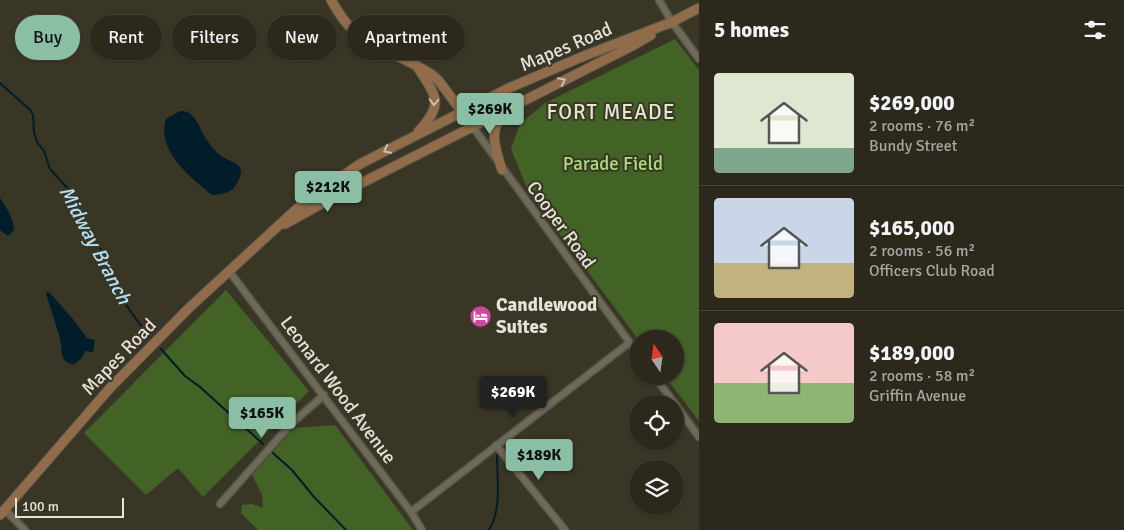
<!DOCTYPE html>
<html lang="en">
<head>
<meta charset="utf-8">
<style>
  :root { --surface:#2c281c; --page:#343025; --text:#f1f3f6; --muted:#a6a6a3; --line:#48443b; --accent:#8abfa5 }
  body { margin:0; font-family:Signika,sans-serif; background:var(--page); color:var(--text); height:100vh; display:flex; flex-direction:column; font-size:19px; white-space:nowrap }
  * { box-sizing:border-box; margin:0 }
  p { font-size:16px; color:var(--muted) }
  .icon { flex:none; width:28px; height:28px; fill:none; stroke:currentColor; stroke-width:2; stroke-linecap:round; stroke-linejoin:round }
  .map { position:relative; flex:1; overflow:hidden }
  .panel { display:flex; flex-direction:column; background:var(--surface); width:425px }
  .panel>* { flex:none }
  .hud { position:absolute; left:15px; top:15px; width:475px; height:45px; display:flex; gap:10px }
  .needle { width:32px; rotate:347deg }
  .buttons { position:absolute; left:629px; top:330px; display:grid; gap:10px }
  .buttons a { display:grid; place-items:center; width:55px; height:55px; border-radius:50%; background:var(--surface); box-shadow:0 1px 4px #0004,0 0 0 1px var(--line); font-size:25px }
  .scale { position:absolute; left:15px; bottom:12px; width:109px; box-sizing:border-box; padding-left:5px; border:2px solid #e5e3d9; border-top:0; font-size:14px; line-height:18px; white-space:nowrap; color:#e5e3d9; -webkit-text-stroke:4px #3a3626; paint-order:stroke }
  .price { position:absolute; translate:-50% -42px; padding:0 11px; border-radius:5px; background:var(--accent); color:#111; font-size:16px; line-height:32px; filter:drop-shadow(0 1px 2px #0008) }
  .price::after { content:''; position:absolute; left:50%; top:30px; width:15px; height:11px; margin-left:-8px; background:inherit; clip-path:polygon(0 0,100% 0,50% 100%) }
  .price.active { background:#222; color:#fff }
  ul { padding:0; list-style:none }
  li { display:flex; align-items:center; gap:15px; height:125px; padding:0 15px }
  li+li { border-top:1px solid var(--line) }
  li span { display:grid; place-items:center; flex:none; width:140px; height:100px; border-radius:5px; color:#555 }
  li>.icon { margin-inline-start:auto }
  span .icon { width:60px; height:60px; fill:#fffc; stroke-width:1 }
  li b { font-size:21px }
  h2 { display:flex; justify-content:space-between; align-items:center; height:60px; padding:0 15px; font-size:21px }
  .tag { padding:0 18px; border-radius:22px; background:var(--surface); box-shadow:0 1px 4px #0004,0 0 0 1px var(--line); font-size:18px; line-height:45px }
  .tag.active { background:var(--accent); color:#111 }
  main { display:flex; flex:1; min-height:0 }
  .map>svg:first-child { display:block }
</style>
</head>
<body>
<main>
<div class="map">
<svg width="699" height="530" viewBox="0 0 699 530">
  <rect width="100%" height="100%" fill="#3a3626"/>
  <path fill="#436226" d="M675 39 699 70V421L665 376H675V339H638L529 193 511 149 520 124 545 103Z
    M226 290 309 391 203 497 178 468 146 495 84 433Z
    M335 425 413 530H258L241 513 242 505 252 504 263 508 262 495 252 475 294 428Z"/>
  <path fill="#001d29" d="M180 111C196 110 199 129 207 140 210 145 215 151 220 155 234 165 249 162 236 185 230 194 222 194 212 195 190 177 156 151 166 119Z
    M0 198C7 208 13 218 14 230L8 236 0 230Z
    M49 292 72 318 87 338 95 340 93 352 85 351 82 358 73 365 65 361 62 355 60 338 47 297 46 293Z"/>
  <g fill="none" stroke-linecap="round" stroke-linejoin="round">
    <path stroke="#001d29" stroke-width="2" d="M0 83 30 110 33 115 34 132 37 142 44 151 50 169 71 192 74 207 82 225 90 231 106 258 113 272 122 299 146 333
      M161 349 185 376 200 387 263 444
      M273 453 292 470 314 497 346 530
      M489 530C502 509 497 479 497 455"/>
    <defs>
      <path id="street" d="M659 0 672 22 699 59
        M462 112 638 354
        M229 271 411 512 422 530
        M654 376 675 404
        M675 404 699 437
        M496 445 565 530
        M220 504 292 423 324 395
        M5 510 25 530
        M411 512 629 343"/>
      <path id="secondary" d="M331 0C337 10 343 21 352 29 375 48 406 58 431 74L439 81 462 112
        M668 24 699 8
        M418 132C444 104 437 97 418 68
        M502 170C496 150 487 129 505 112
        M285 224 332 198 632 46 651 35
        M0 515 110 388 189 308 302 204 360 164 509 88 584 56 672 22"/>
    </defs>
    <use href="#street" stroke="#585447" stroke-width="9"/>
    <use href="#secondary" stroke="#585447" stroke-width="11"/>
    <use href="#street" stroke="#6e6a58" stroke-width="6"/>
    <use href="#secondary" stroke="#906c4a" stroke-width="9"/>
  </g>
  <defs><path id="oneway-chevron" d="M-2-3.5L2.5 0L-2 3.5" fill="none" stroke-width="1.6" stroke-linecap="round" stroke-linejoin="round" transform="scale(1.25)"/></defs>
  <g stroke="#ccbfae">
    <use href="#oneway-chevron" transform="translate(562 81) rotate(-27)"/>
    <use href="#oneway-chevron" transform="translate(434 102) rotate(91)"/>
    <use href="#oneway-chevron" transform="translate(387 150) rotate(153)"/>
  </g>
  <defs>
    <symbol id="hotel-disc" viewBox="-11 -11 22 22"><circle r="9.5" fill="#d1479c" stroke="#3a3626"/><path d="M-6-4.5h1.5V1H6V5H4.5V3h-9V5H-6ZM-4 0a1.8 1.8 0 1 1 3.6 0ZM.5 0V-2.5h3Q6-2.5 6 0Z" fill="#fff"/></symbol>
  </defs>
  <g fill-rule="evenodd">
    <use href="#hotel-disc" x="468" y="304" width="25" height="25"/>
  </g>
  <g text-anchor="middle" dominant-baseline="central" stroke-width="4" stroke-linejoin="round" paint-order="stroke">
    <g font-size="19" fill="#e5e3d9" stroke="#3a3626">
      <text transform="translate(566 47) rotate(-23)">Mapes Road</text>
      <text transform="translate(561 225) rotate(54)">Cooper Road</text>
      <text transform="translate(119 357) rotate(-46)">Mapes Road</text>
      <text transform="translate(338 390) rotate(53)">Leonard Wood Avenue</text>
    </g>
    <g font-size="19" fill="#aade7c" stroke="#3a3626">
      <text x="613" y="164">Parade Field</text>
    </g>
    <g font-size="19" font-weight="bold" fill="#e5e3d9" stroke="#3a3626" text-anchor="start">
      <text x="496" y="305">Candlewood<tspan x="496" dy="22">Suites</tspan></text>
    </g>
    <g font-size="20" font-style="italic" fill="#b4e1f7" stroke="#3a3626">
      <text transform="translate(95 245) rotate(62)">Midway Branch</text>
    </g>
    <g font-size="21" letter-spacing="1" fill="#e9e4d0" stroke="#3a3626">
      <text x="611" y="112">FORT MEADE</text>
    </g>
  </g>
</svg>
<div class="buttons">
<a><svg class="needle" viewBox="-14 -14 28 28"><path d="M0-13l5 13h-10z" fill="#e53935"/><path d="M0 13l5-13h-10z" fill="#a6a6a3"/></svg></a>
<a><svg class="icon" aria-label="locate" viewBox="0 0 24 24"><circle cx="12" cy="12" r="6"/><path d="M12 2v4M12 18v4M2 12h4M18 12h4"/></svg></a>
<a><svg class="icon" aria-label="layers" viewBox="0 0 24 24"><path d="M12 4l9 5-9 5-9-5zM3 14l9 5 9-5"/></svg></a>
</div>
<div class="scale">100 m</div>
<b class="price" style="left:490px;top:135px">$269K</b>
<b class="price" style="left:328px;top:213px">$212K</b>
<b class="price active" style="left:513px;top:418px">$269K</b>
<b class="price" style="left:262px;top:439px">$165K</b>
<b class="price" style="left:539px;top:481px">$189K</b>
<div class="hud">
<a class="tag active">Buy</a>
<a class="tag">Rent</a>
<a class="tag">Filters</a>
<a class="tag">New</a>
<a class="tag">Apartment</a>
</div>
</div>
<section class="panel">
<h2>5 homes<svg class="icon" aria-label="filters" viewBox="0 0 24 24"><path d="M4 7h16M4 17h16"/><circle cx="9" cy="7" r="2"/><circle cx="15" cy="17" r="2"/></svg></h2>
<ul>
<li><span style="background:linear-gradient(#dfe7d0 75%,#7fa58c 0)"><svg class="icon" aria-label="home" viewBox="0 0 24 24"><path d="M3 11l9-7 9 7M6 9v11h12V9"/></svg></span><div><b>$269,000</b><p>2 rooms · 76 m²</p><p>Bundy Street</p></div></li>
<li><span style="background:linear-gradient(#c9d6e8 65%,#c2b280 0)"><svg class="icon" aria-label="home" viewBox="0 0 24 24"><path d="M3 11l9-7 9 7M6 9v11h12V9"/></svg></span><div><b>$165,000</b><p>2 rooms · 56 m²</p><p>Officers Club Road</p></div></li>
<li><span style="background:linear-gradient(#f6c9c9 60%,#8fb573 0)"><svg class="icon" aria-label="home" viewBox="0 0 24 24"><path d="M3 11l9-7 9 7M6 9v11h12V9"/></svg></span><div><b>$189,000</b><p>2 rooms · 58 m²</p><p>Griffin Avenue</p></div></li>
</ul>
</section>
</main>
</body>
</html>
